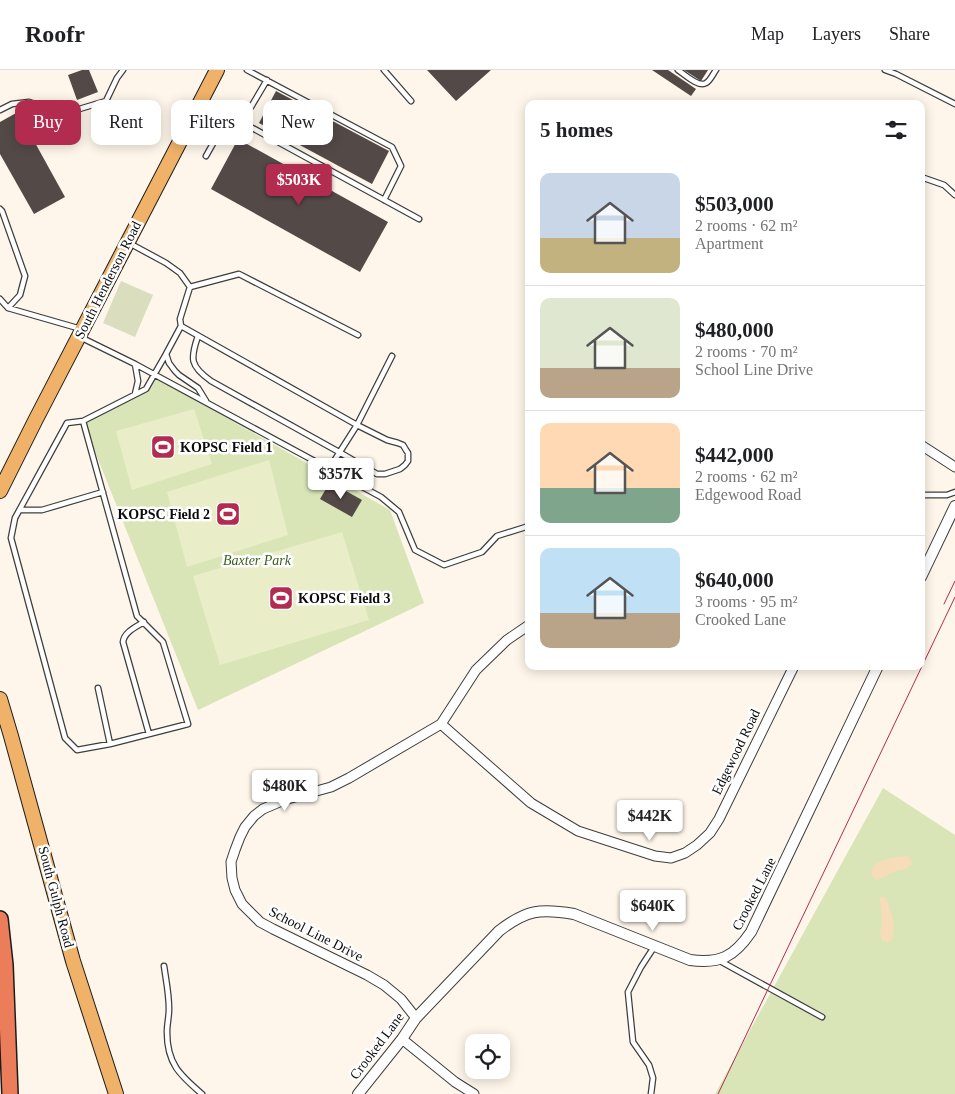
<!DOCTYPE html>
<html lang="en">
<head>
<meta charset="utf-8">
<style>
  :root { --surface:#fff; --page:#f2f2f2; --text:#202124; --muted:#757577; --line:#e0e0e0; --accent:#b22c50 }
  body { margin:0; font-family:"Times New Roman",serif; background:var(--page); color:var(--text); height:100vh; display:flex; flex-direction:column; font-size:19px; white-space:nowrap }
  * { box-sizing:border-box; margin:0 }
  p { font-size:16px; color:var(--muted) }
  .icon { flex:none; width:28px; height:28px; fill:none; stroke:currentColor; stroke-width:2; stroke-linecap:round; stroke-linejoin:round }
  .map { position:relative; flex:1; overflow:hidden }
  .panel { position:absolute; left:525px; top:30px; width:400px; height:570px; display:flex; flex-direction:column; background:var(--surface); border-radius:10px; box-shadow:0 2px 12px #0003 }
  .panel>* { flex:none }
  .top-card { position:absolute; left:15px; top:30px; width:435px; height:45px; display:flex; gap:10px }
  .fabs { position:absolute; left:465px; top:964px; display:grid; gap:10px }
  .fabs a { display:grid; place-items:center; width:45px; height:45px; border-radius:10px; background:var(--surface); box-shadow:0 2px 12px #0003; font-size:25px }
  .price { position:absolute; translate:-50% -42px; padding:0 11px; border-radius:5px; background:#fff; color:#222; font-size:16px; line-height:32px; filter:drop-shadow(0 1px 2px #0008) }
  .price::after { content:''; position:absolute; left:50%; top:30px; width:15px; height:11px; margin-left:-8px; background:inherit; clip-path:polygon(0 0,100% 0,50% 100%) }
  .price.active { background:var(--accent); color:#fff }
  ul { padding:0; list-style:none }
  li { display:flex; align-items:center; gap:15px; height:125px; padding:0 15px }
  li+li { border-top:1px solid var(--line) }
  li span { display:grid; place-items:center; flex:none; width:140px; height:100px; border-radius:10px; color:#555 }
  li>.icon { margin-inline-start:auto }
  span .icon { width:60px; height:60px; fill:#fffc; stroke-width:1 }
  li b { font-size:21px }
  h2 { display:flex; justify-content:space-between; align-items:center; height:60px; padding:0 15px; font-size:21px }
  .tag { padding:0 18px; border-radius:10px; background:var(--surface); box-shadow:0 2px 12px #0003; font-size:18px; line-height:45px }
  .tag.active { background:var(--accent); color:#fff }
  header { display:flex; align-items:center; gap:30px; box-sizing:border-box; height:70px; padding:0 25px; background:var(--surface); border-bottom:1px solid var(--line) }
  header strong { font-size:24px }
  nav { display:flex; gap:28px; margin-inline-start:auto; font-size:18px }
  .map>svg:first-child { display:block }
</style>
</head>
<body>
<header>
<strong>Roofr</strong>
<nav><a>Map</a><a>Layers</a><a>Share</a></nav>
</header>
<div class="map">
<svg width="955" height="1024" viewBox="0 0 955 1024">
  <rect width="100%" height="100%" fill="#fef6ea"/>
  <path fill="#d9e5b7" d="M156 308 390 440 424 533 198 640 84 354Z
    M883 718 955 765V1024H715Z"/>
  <path fill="#f7dcb9" d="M907 786 911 790 913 794 905 799 896 801 877 810 871 804C873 788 894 788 907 786Z
    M882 827H885C892 841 896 855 892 870L889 872 882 871 880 863 882 855 880 828Z"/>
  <path fill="#daddbe" d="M121 211 153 225 135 267 103 253Z"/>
  <path fill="#e9edc8" d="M194 339 212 394 132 420 116 361Z
    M269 390 288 465 187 497 167 422Z
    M342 462 369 550 220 595 193 506Z"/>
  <path fill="#534a48" d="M82 0H89L98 22 77 30 68 5Z
    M427 0H491L456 31Z
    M652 0H668L696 19 691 26Z
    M684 0H708L701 11Z
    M276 21 389 81 372 114 259 53Z
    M18 42 65 127 34 144 0 84V52Z
    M238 69 388 152 360 202 211 119Z
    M330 412 362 430 352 447 320 429Z"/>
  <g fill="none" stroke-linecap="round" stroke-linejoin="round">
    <defs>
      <path id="service" d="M247 0 392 77 401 96 384 130
        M384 0 411 31
        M678 0C684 4 699 18 706 13 710 11 713 4 716 0
        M885 0 896 4 955 34
        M203 31 419 149
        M251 37 267 10
        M0 40 12 34 29 32 56 41 76 40 106 31 117 8 123 0
        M206 86 229 45
        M921 107 944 115 955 125
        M0 139 2 141 25 206 20 225 8 238
        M129 173 166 193 180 203 190 217 239 204 358 265
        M190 217 180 249 181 256 357 355 387 370 398 373 403 375 406 380 408 383V391L405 395 400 399 385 404H377L339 382 211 311C190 296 190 289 198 266
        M0 229 8 238 81 259
        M181 256 166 284 169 293 175 301 179 305 198 318 206 331
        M80 267 135 294 381 427 399 442 415 480 444 495 482 482 497 466 529 456
        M135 324 138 311 135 294
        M83 351 67 353 15 448 11 468 65 668 77 680 110 674 188 654 163 572 137 546 83 351 146 319 166 284
        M329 399 357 355 392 286
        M921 425H947L955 422
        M20 440H42L103 422
        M144 552C136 557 124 562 123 572L149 664
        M98 618 110 674
        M720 891 822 947
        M164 896C166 910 169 924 169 939 169 947 167 954 167 962 167 994 180 1005 202 1024
        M651 1024 653 1008 649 995 633 972 628 922 641 897 654 877"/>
      <path id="minor" d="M921 375 955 397
        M441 654 531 733 578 761 655 786 671 788 685 783 697 775 710 763 719 749 794 596
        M416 948 401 929 384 915 367 905 273 859 260 852 242 834 235 820 232 808 231 792 235 780 240 767 245 757 254 746 263 739 284 730 331 717 349 708 441 654 476 600 507 570 529 555
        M402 969 455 1012 474 1024"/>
      <path id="tertiary" d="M921 507 955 436
        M358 1024 402 969 416 948 499 861C526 840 540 838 574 844L690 890C720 894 734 887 751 862L878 596"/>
      <path id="primary" d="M0 421 36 349 217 0
        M0 629 11 666 73 891 116 1024"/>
      <path id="motorway" d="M0 849 5 895 10 1024"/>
    </defs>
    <use href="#service" stroke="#3e3e3e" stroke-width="7"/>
    <use href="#minor" stroke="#3e3e3e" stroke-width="11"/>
    <use href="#tertiary" stroke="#3e3e3e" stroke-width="12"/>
    <use href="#primary" stroke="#1c1c1c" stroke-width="16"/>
    <use href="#motorway" stroke="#1c1c1c" stroke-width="18"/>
    <use href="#service" stroke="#fff" stroke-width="4.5"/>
    <use href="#minor" stroke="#fff" stroke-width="9"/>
    <use href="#tertiary" stroke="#fff" stroke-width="10"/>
    <use href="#primary" stroke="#f0b168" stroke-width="14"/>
    <use href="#motorway" stroke="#ec7d5a" stroke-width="15"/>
    <path stroke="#b22c50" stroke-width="1" d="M944 534 955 511
      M718 1024 955 527"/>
  </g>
  <defs>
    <symbol id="stadium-square" viewBox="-11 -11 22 22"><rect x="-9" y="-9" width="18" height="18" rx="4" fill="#b22c50" stroke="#fff"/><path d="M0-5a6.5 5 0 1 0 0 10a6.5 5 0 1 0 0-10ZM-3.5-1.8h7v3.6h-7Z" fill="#fff"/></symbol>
  </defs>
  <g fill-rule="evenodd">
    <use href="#stadium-square" x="149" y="363" width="28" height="28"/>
    <use href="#stadium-square" x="214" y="430" width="28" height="28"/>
    <use href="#stadium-square" x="267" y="514" width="28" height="28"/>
  </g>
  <g text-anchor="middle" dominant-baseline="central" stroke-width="5" stroke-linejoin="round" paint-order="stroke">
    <g font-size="14" fill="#0b0b0b" stroke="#fff">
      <text transform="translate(108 210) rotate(-63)">South Henderson Road</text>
      <text transform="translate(736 682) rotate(-64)">Edgewood Road</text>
      <text transform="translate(754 824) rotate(-63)">Crooked Lane</text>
      <text transform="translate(56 827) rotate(75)">South Gulph Road</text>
      <text transform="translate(316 864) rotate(27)">School Line Drive</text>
      <text transform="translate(377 976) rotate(-53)">Crooked Lane</text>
    </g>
    <g font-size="14" font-weight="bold" fill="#0b0b0b" stroke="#fff" text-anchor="start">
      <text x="180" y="377">KOPSC Field 1</text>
      <text x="210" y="444" text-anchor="end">KOPSC Field 2</text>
      <text x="298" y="528">KOPSC Field 3</text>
    </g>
    <g font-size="14" font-style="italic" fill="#3b5e20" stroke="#fff">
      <text x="257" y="490">Baxter Park</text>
    </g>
  </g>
</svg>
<div class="fabs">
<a><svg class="icon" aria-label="locate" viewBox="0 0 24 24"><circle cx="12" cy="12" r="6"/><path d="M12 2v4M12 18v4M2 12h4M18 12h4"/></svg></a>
</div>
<b class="price active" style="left:299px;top:136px">$503K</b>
<b class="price" style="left:341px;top:430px">$357K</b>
<b class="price" style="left:285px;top:742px">$480K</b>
<b class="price" style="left:650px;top:772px">$442K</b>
<b class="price" style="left:653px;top:862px">$640K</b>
<div class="top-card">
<a class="tag active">Buy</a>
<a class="tag">Rent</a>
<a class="tag">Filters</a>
<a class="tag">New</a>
</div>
<section class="panel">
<h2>5 homes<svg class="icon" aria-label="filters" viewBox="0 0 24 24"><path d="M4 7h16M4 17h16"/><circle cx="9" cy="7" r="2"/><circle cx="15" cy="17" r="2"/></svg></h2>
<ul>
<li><span style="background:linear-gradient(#c9d6e8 65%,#c2b280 0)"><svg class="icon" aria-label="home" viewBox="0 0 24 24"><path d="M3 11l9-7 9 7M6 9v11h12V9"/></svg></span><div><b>$503,000</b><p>2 rooms · 62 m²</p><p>Apartment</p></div></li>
<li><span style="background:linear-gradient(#dfe7d0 70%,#b9a48a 0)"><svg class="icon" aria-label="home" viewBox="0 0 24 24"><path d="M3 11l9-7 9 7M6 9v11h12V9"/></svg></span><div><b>$480,000</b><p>2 rooms · 70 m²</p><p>School Line Drive</p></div></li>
<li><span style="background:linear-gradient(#ffd9b3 65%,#7fa58c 0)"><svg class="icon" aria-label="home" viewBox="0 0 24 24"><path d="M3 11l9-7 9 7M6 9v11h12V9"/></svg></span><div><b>$442,000</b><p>2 rooms · 62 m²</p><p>Edgewood Road</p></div></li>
<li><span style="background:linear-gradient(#bfe0f5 65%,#b9a48a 0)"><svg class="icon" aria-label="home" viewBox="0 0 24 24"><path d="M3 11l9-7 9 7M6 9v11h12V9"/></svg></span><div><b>$640,000</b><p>3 rooms · 95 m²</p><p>Crooked Lane</p></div></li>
</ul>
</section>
</div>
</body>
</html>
